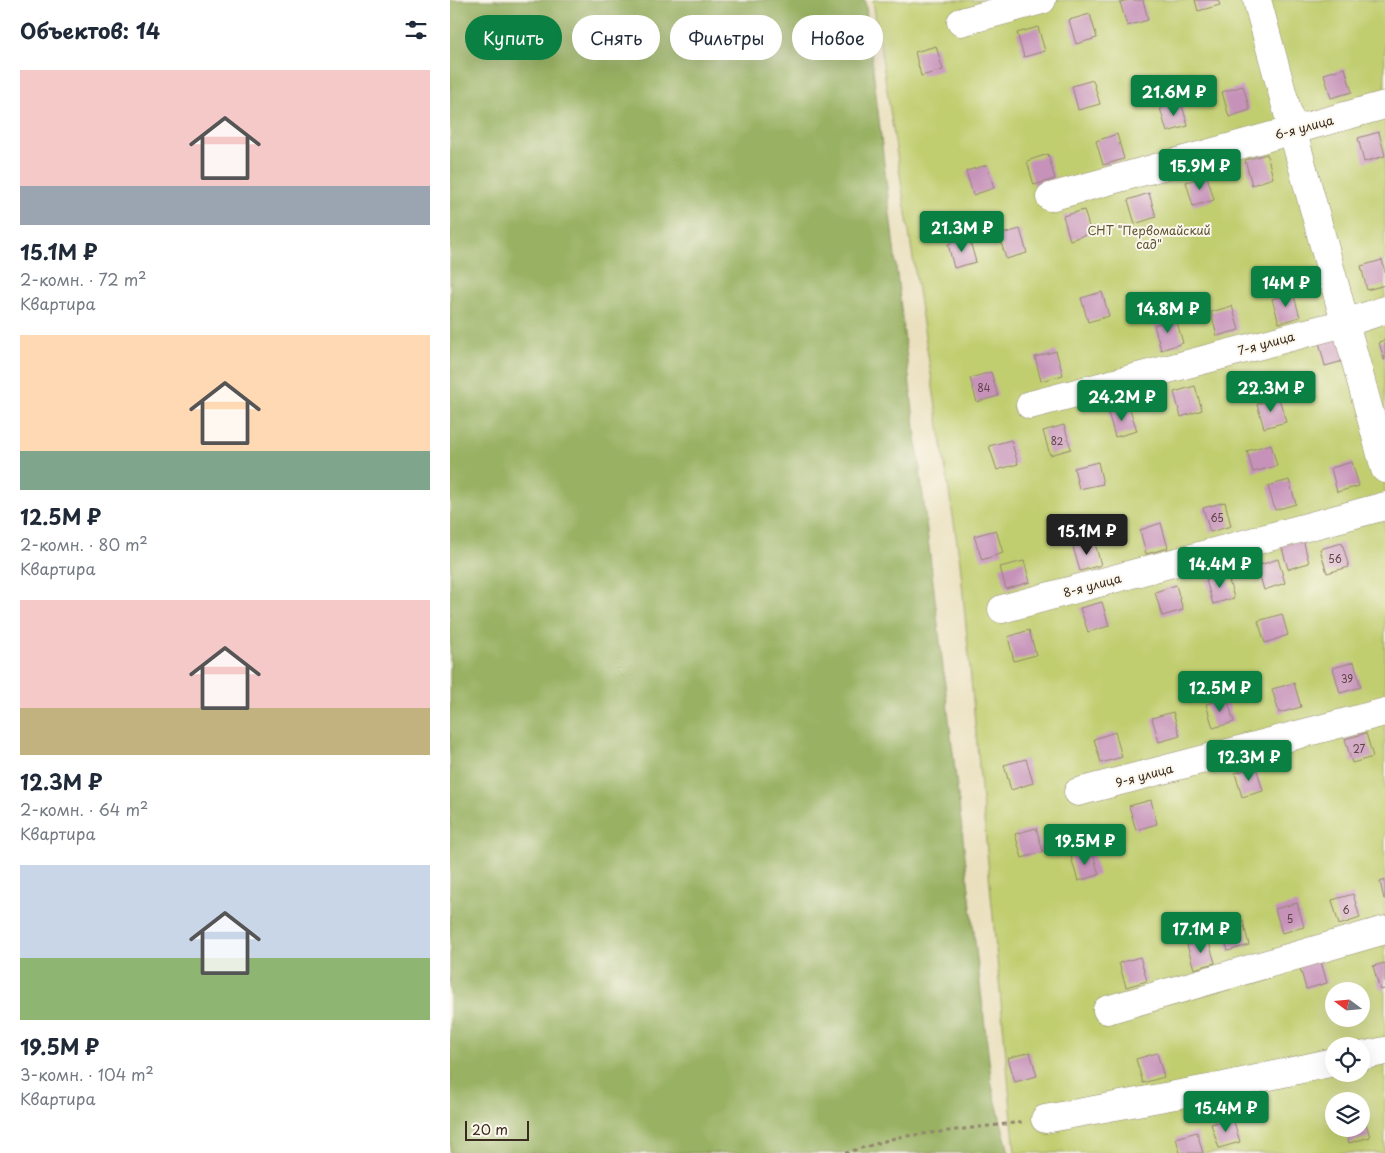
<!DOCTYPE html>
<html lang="ru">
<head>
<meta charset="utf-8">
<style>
  :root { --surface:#fff; --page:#f2f2f3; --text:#1f2937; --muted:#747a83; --accent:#0b8043 }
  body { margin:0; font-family:"Playpen Sans",sans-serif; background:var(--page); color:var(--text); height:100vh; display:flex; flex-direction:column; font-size:19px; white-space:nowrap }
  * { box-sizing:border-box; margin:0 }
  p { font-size:16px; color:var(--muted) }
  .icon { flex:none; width:28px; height:28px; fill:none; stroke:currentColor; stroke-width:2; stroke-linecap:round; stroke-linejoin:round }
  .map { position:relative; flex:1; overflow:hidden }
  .sheet { display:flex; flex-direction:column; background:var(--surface); width:450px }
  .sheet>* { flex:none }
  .guide { position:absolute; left:15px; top:15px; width:475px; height:45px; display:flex; gap:10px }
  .needle { width:32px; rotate:286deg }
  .tools { position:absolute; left:875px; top:982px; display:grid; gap:10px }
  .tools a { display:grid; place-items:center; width:45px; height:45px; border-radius:50%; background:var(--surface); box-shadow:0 5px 20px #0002; font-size:25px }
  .scale { position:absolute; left:15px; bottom:12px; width:64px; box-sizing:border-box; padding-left:5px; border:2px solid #3b2a1e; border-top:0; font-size:14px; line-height:18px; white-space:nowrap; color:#3b2a1e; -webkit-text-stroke:4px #fbf7ec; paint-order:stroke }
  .price { position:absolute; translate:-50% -42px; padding:0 11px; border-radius:5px; background:var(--accent); color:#fff; font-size:16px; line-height:32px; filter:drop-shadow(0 1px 2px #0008) }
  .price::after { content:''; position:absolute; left:50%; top:30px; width:15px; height:11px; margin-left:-8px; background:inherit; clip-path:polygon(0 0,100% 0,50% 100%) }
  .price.current { background:#222; color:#fff }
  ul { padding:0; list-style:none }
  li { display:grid; align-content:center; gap:10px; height:265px; padding:0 20px }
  li span { display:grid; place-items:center; height:155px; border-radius:0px; color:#555 }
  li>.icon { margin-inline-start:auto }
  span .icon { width:90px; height:90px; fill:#fffc; stroke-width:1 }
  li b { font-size:21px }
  h2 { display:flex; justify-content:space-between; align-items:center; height:60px; padding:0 20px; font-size:21px }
  .chip { padding:0 18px; border-radius:22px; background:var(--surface); box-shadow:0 5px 20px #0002; font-size:18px; line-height:45px }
  .chip.current { background:var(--accent); color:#fff }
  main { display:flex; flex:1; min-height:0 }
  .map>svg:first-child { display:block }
</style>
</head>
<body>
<main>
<section class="sheet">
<h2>Объектов: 14<svg class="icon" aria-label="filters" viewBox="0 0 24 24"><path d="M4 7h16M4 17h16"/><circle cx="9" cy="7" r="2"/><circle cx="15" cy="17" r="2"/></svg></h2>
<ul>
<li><span style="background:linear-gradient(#f6c9c9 75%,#9aa5b1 0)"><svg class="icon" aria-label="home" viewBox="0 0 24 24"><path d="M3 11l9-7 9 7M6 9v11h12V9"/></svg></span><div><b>15.1M ₽</b><p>2-комн. · 72 m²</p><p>Квартира</p></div></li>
<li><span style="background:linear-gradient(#ffd9b3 75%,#7fa58c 0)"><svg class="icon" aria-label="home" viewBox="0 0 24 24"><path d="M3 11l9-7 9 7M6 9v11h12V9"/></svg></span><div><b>12.5M ₽</b><p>2-комн. · 80 m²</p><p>Квартира</p></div></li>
<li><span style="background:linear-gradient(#f6c9c9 70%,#c2b280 0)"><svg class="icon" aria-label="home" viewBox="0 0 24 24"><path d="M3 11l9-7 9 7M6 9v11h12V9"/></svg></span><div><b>12.3M ₽</b><p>2-комн. · 64 m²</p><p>Квартира</p></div></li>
<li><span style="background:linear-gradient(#c9d6e8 60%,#8fb573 0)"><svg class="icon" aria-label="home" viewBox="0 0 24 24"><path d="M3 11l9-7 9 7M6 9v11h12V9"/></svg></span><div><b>19.5M ₽</b><p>3-комн. · 104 m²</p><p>Квартира</p></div></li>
</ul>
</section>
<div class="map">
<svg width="935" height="1153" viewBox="0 0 935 1153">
  <rect width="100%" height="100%" fill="#fbf7ec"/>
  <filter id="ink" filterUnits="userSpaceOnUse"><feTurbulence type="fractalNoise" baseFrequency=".02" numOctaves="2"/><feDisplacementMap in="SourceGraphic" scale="10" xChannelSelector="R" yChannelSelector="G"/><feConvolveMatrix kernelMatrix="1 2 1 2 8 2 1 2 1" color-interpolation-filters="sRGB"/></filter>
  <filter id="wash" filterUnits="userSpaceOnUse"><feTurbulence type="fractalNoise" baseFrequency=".0096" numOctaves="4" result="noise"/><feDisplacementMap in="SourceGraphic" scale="20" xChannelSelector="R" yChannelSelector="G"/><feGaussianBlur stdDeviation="1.12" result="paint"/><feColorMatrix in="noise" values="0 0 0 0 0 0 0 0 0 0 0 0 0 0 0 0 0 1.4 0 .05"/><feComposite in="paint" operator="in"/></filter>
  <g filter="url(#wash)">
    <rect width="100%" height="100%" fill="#eae0be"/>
    <path fill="#c1ce70" stroke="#7e7c47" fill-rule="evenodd" d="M423 0H935V1153H565L510 562ZM884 991H911V1019H884ZM884 1046H911V1074H884ZM884 1101H911V1129H884Z"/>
    <path fill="#98b162" stroke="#6a6e40" d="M0 0H415L542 1086 559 1153H0Z"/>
    <g id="blocks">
      <path fill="#c692ba" d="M678 0H693L698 20 677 26 670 2Z
        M745 0H768L770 5 748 11Z
        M640 14 647 38 626 44 619 20Z
        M588 27 595 51 574 57 567 33Z
        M486 46 493 70 471 76 465 52Z
        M895 68 902 92 881 98 874 74Z
        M643 80 650 104 628 110 622 86Z
        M793 86 800 110 779 117 772 92Z
        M731 102 738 126 717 132 710 108Z
        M929 132 935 156 914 162 908 138Z
        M667 134 674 159 653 165 646 141Z
        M598 154 605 179 584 185 577 161Z
        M817 154 823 178 802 185 795 160Z
        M537 165 544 188 523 195 516 171Z
        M757 176 764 200 743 206 736 182Z
        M699 193 706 217 685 224 678 200Z
        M634 210 641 233 620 240 613 216Z
        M570 229 577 253 556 259 549 235Z
        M519 238 526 262 504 268 498 244Z
        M932 260 935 272V285L917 290 911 266Z
        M652 292 659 316 638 322 631 298Z
        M843 293 850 317 829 323 822 299Z
        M782 306 789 330 767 336 761 312Z
        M726 319 733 343 711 350 704 325Z
        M890 335 897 360 875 366 869 342Z
        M935 340V360H934L929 342Z
        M606 351 613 375 591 381 585 357Z
        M541 372 548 396 527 402 520 378Z
        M745 386 752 410 731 417 724 392Z
        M829 398 836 422 814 428 807 404Z
        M679 406 687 431 665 437 658 412Z
        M614 425 621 449 600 455 593 431Z
        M561 440 568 464 547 470 539 446Z
        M821 444 827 466 803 472 797 451Z
        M648 462 653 484 629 489 624 468Z
        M902 462 909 486 887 492 881 468Z
        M839 480 846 504 825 510 818 486Z
        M775 502 781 526 760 532 753 508Z
        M711 523 718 548 696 554 690 530Z
        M546 530 553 553 532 560 524 536Z
        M853 539 859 563 838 569 831 545Z
        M644 540 651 565 630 571 623 547Z
        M892 543 899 567 877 573 870 549Z
        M828 559 835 583 814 590 807 566Z
        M574 561 580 582 556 589 550 567Z
        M777 573 784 598 763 604 756 580Z
        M726 585 733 610 712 616 705 592Z
        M652 602 659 626 638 632 630 608Z
        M832 614 838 635 815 643 808 621Z
        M579 630 586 655 564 661 558 637Z
        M904 662 911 687 890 693 883 668Z
        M844 683 851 707 829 713 822 689Z
        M777 698 784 722 763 728 756 704Z
        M723 712 730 736 709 742 702 718Z
        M665 732 672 757 651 763 644 739Z
        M916 733 923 757 902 763 895 739Z
        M576 759 583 783 561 790 554 765Z
        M806 767 813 791 792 797 785 773Z
        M701 800 707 824 686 830 679 806Z
        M586 828 593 852 572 858 565 834Z
        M642 850 649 875 628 881 621 857Z
        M935 880V899H934L930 882Z
        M903 894 910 918 889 925 882 900Z
        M847 903 854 927 832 933 825 909Z
        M793 921 799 945 778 951 771 927Z
        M758 939 765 963 744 969 737 945Z
        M690 957 697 981 676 987 669 963Z
        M870 958 877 983 856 989 849 964Z
        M935 963V989L930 990 923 966Z
        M580 1052 587 1076 565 1082 558 1058Z
        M707 1053 714 1077 693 1083 686 1059Z
        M911 1113H913L920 1137 899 1143 895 1129H911Z
        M783 1118 790 1142 769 1148 761 1124Z
        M747 1132 753 1153H730L726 1138Z"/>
    </g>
  </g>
  <g filter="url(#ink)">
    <use href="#blocks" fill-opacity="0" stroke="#92856e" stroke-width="1"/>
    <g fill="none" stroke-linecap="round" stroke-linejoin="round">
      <defs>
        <path id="minor" d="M807 0 935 469
          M511 22 592 0
          M600 197 935 105
          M580 405 895 323 935 310
          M552 609 935 506
          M628 792 935 712
          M657 1010 935 930
          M911 1056 935 1051
          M595 1119 774 1086 884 1062"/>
      </defs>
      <use href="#minor" stroke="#92856e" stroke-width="29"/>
      <path stroke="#92856e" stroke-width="3" stroke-dasharray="4 4" stroke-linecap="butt" d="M395 1153 448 1137 572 1122"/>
      <use href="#minor" stroke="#fff" stroke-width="28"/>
    </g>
  </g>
  <g text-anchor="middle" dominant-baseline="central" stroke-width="4" stroke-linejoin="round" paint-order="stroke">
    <g font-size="10" fill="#5e4445">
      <text x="534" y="387">84</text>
      <text x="607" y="440">82</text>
      <text x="767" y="517">65</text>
      <text x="885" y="558">56</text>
      <text x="897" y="678">39</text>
      <text x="909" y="748">27</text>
      <text x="896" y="909">6</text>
      <text x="840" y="918">5</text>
    </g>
    <g font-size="12" fill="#3b2a1e" stroke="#fbf7ec">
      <text transform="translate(854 127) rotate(-15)">6-я улица</text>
      <text transform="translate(816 343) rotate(-15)">7-я улица</text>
      <text transform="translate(642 585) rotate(-15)">8-я улица</text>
      <text transform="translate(694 775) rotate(-15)">9-я улица</text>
    </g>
    <g font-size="12" fill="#5c5332" stroke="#fbf7ec">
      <text x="699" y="230">СНТ "Первомайский<tspan x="699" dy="14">сад"</tspan></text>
    </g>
  </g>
</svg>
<div class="tools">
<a><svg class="needle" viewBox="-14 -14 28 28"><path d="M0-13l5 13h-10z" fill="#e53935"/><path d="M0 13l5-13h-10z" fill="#747a83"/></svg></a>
<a><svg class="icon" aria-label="locate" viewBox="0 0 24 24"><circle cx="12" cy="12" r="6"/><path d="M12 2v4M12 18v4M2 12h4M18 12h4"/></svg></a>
<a><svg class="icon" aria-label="layers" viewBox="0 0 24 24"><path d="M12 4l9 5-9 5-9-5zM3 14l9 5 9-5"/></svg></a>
</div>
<div class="scale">20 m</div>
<b class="price" style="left:724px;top:117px">21.6M ₽</b>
<b class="price" style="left:750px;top:191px">15.9M ₽</b>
<b class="price" style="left:512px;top:253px">21.3M ₽</b>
<b class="price" style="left:836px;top:308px">14M ₽</b>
<b class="price" style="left:718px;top:334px">14.8M ₽</b>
<b class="price" style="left:821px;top:413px">22.3M ₽</b>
<b class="price" style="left:672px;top:422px">24.2M ₽</b>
<b class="price current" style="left:637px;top:556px">15.1M ₽</b>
<b class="price" style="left:770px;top:589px">14.4M ₽</b>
<b class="price" style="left:770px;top:713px">12.5M ₽</b>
<b class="price" style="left:799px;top:782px">12.3M ₽</b>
<b class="price" style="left:635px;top:866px">19.5M ₽</b>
<b class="price" style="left:751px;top:954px">17.1M ₽</b>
<b class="price" style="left:776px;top:1133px">15.4M ₽</b>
<div class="guide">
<a class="chip current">Купить</a>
<a class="chip">Снять</a>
<a class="chip">Фильтры</a>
<a class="chip">Новое</a>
</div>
</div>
</main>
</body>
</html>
